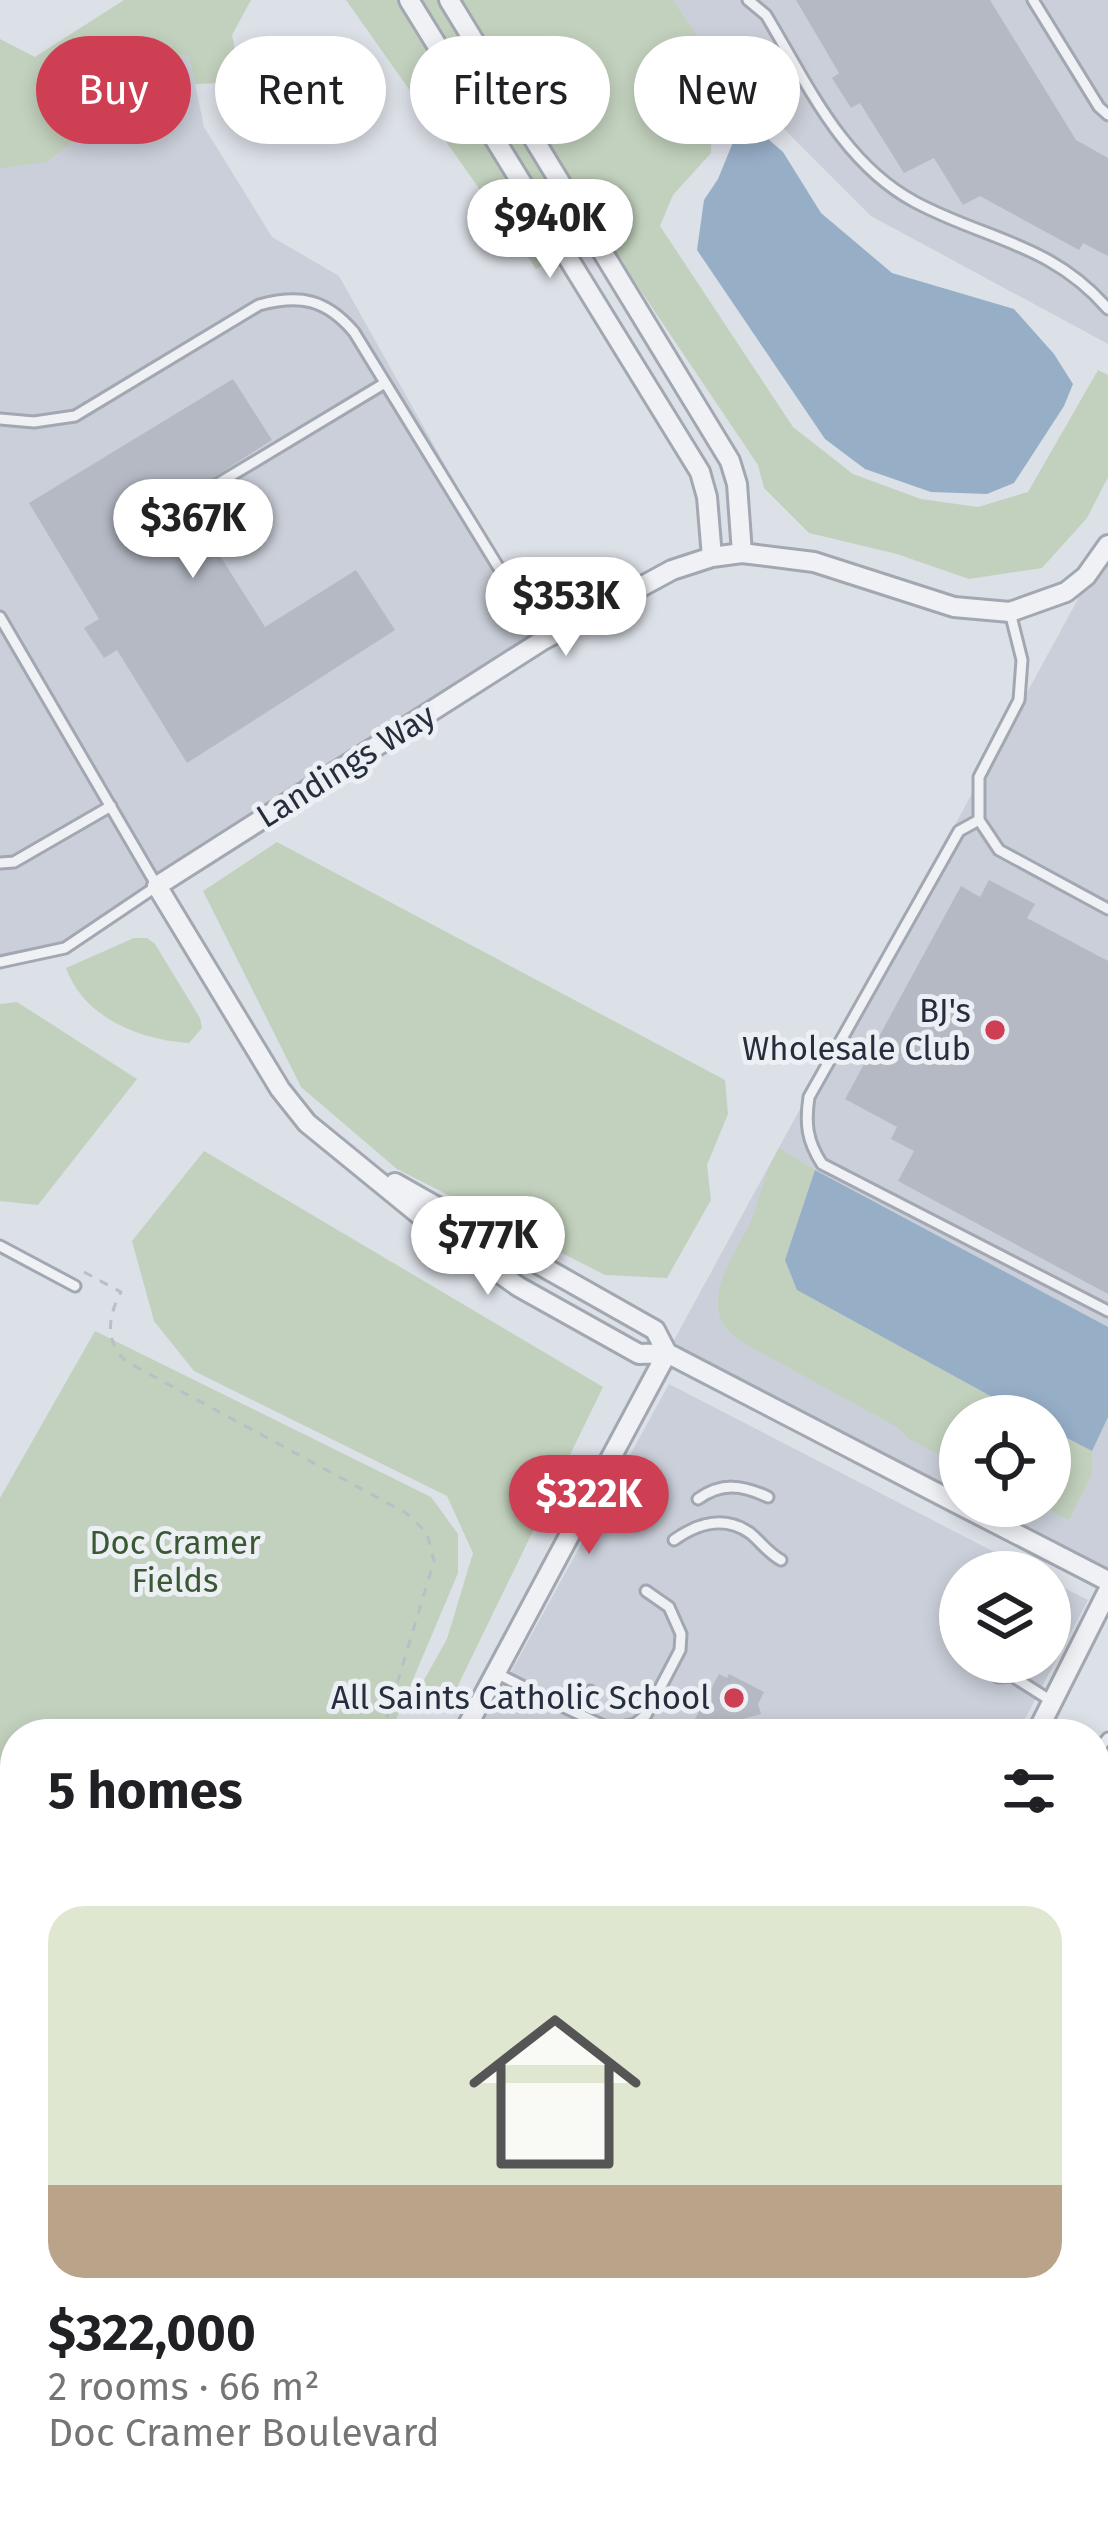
<!DOCTYPE html>
<html lang="en">
<head>
<meta charset="utf-8">
<style>
  :root { --surface:#fff; --page:#f6f6f6; --text:#202124; --muted:#757577; --accent:#ce3f54 }
  body { margin:0; font-family:"Fira Sans",sans-serif; background:var(--page); color:var(--text); height:100vh; display:flex; flex-direction:column; font-size:45px; white-space:nowrap }
  * { box-sizing:border-box; margin:0 }
  p { font-size:39px; color:var(--muted) }
  .icon { flex:none; width:66px; height:66px; fill:none; stroke:currentColor; stroke-width:2; stroke-linecap:round; stroke-linejoin:round }
  .map { position:relative; flex:1; overflow:hidden }
  .panel { position:absolute; left:0px; top:1719px; width:1110px; height:807px; display:flex; flex-direction:column; background:var(--surface); border-radius:48px 48px 0 0; box-shadow:0 6px 18px #0003 }
  .panel>* { flex:none }
  .hud { position:absolute; left:36px; top:36px; width:1038px; height:108px; display:flex; gap:24px }
  .fabs { position:absolute; left:939px; top:1395px; display:grid; gap:24px }
  .fabs a { display:grid; place-items:center; width:132px; height:132px; border-radius:50%; background:var(--surface); box-shadow:0 6px 18px #0003; font-size:60px }
  .price { position:absolute; translate:-50% -102px; padding:0 27px; border-radius:42px; background:#fff; color:#222; font-size:39px; line-height:78px; filter:drop-shadow(0 3px 6px #0008) }
  .price::after { content:''; position:absolute; left:50%; top:72px; width:36px; height:27px; margin-left:-18px; background:inherit; clip-path:polygon(0 0,100% 0,50% 100%) }
  .price.current { background:var(--accent); color:#fff }
  ul { padding:0; list-style:none }
  li { display:grid; align-content:center; gap:24px; height:636px; padding:0 48px }
  li span { display:grid; place-items:center; height:372px; border-radius:36px; color:#555 }
  li>.icon { margin-inline-start:auto }
  span .icon { width:216px; height:216px; fill:#fffc; stroke-width:1 }
  li b { font-size:51px }
  h2 { display:flex; justify-content:space-between; align-items:center; height:144px; padding:0 48px; font-size:51px }
  .pill { padding:0 42px; border-radius:54px; background:var(--surface); box-shadow:0 6px 18px #0003; font-size:42px; line-height:108px }
  .pill.current { background:var(--accent); color:#fff }
  .map>svg:first-child { display:block }
</style>
</head>
<body>
<div class="map">
<svg width="1108" height="2525" viewBox="0 0 1108 2525">
  <rect width="100%" height="100%" fill="#dce0e7"/>
  <path fill="#cacfd9" d="M673 0H1108V344L871 216 713 58Z
    M158 53 189 56 204 127 272 237 339 276 543 640 65 948 0 963V155L116 105 143 58Z
    M1108 544V1581L962 1506H1050V1416H960V1505L667 1353Z
    M669 1384 1033 1572H960V1662H1050V1581L1088 1600 1017 1734H477Z"/>
  <path fill="#c2d1bd" d="M124 0H251L232 35 242 82 195 84 189 56 158 53 143 58 116 105 47 162 0 168V39L35 57Z
    M346 0H673L713 58 711 153 673 195 660 226 793 427 853 474 921 499 978 507 1028 492 1098 370 1108 375V477L1087 518 1042 568 969 579 897 554 809 533 764 488 758 465 602 233 536 269Z
    M277 842 725 1080 728 1114 707 1165 711 1200 667 1278 605 1275 397 1169 301 1087 203 891Z
    M134 938H147L155 944 200 1018 202 1028 189 1043C140 1040 84 1018 66 968Z
    M17 1002 137 1079 38 1205 0 1201V1004Z
    M779 1148 815 1170 785 1260 797 1290 1027 1416H960V1465L909 1439 897 1427 742 1342C732 1334 722 1327 719 1313 712 1276 745 1242 756 1209 764 1182 765 1173 779 1148Z
    M204 1151 603 1387 447 1708 419 1689 447 1639 473 1553 447 1496 194 1371 154 1321 132 1241Z
    M95 1331 431 1497 458 1534V1573L390 1734H15V2511H561L549 2525H0V1498Z
    M1050 1429 1092 1451V1474L1069 1520 1041 1506H1050Z"/>
  <path fill="#97aec7" d="M753 126 783 152 821 213 892 273 1014 309 1054 354 1073 384 1064 406 1014 483 987 494 931 492 865 469 825 439 697 250 704 200 718 179 738 130Z
    M815 1170 1108 1327V1417L1092 1451 1050 1429V1416H1027L797 1290 785 1260Z"/>
  <path fill="#b4b9c3" d="M796 0H990L1076 140 1108 158V256L1083 243 1079 250 980 196 963 205 934 158 904 173 860 103 851 108 832 78 839 73Z
    M233 379 272 440 183 497 265 627 356 570 395 630 187 763 117 650 104 658 84 628 99 619 29 503Z
    M989 880 1035 904 1027 918 1108 961V1294L898 1181 914 1151 891 1139 897 1127 845 1099 961 886 980 897Z
    M719 1674 727 1678 729 1674 764 1692 758 1704 761 1714 735 1721 759 1734H687Z"/>
  <g fill="none" stroke-linecap="round" stroke-linejoin="round">
    <defs>
      <path id="service" d="M748 0 766 15C807 83 842 163 915 202 986 240 1051 243 1108 309
        M1033 0 1099 107 1108 115
        M0 419 34 422 75 416 259 305C300 294 326 299 354 332L543 640
        M199 495 385 383
        M1010 612 1022 660 1019 700 979 777V820L999 850 1108 909
        M0 617 157 886 65 948 0 962
        M979 820 959 831 809 1097C805 1124 807 1141 822 1164L1108 1311
        M0 863 14 862 111 806
        M0 1246 75 1286
        M698 1499C722 1482 742 1485 768 1497
        M674 1540C698 1523 724 1515 750 1533 761 1542 768 1553 781 1560
        M979 1662 978 1666 998 1677 1012 1676 1053 1702
        M496 1673 560 1705 583 1701 590 1691
        M560 1705 610 1729 635 1724 646 1715 680 1650 681 1634 669 1607 646 1591
        M1095 1753 1108 1738
        M1095 1930 1108 1902
        M1095 2397 1108 2381
        M775 2525 783 2511"/>
      <path id="minor" d="M409 0 700 472 707 497 712 557
        M449 0 730 461 737 484 742 553
        M395 1183 655 1330 667 1353
        M960 1505 667 1353 639 1354 519 1287 432 1225 307 1123 280 1089 157 886 543 640 672 570 712 557 742 553 814 562 954 607 1010 612 1066 592 1086 576 1108 545
        M962 1506 1108 1581
        M463 1734 667 1353
        M1036 1734 1108 1591
        M32 2525 39 2511"/>
    </defs>
    <use href="#service" stroke="#a2a7b1" stroke-width="15"/>
    <use href="#minor" stroke="#a2a7b1" stroke-width="24"/>
    <path stroke="#bbbec5" stroke-width="3" stroke-dasharray="9 9" stroke-linecap="butt" d="M84 1272 121 1292C108 1316 104 1342 127 1362L406 1513 427 1533 434 1561 382 1734
      M0 2460 15 2464
      M156 2511 177 2525
      M7 2525 15 2511
      M73 2525 80 2511
      M268 2525 277 2511"/>
    <use href="#service" stroke="#eff1f5" stroke-width="9"/>
    <use href="#minor" stroke="#eff1f5" stroke-width="18"/>
  </g>
  <g fill="#ce3f54" stroke="#eceff4" stroke-width="4.5">
    <circle cx="995" cy="1030" r="12"/>
    <circle cx="734" cy="1698" r="12"/>
  </g>
  <g text-anchor="middle" dominant-baseline="central" stroke-width="10" stroke-linejoin="round" paint-order="stroke">
    <g font-size="33" fill="#262e3d" stroke="#eceff4">
      <text transform="translate(346 766) rotate(-32)">Landings Way</text>
    </g>
    <g font-size="33" fill="#262e3d" stroke="#eceff4" text-anchor="end">
      <text x="971" y="1011">BJ's<tspan x="971" dy="38">Wholesale Club</tspan></text>
      <text x="710" y="1698">All Saints Catholic School</text>
    </g>
    <g font-size="33" fill="#3a5933" stroke="#eceff4">
      <text x="175" y="1543">Doc Cramer<tspan x="175" dy="38">Fields</tspan></text>
    </g>
  </g>
</svg>
<div class="fabs">
<a><svg class="icon" aria-label="locate" viewBox="0 0 24 24"><circle cx="12" cy="12" r="6"/><path d="M12 2v4M12 18v4M2 12h4M18 12h4"/></svg></a>
<a><svg class="icon" aria-label="layers" viewBox="0 0 24 24"><path d="M12 4l9 5-9 5-9-5zM3 14l9 5 9-5"/></svg></a>
</div>
<b class="price" style="left:550px;top:281px">$940K</b>
<b class="price" style="left:193px;top:581px">$367K</b>
<b class="price" style="left:566px;top:659px">$353K</b>
<b class="price" style="left:488px;top:1298px">$777K</b>
<b class="price current" style="left:589px;top:1557px">$322K</b>
<div class="hud">
<a class="pill current">Buy</a>
<a class="pill">Rent</a>
<a class="pill">Filters</a>
<a class="pill">New</a>
</div>
<section class="panel">
<h2>5 homes<svg class="icon" aria-label="filters" viewBox="0 0 24 24"><path d="M4 7h16M4 17h16"/><circle cx="9" cy="7" r="2"/><circle cx="15" cy="17" r="2"/></svg></h2>
<ul>
<li><span style="background:linear-gradient(#dfe7d0 75%,#b9a48a 0)"><svg class="icon" aria-label="home" viewBox="0 0 24 24"><path d="M3 11l9-7 9 7M6 9v11h12V9"/></svg></span><div><b>$322,000</b><p>2 rooms · 66 m²</p><p>Doc Cramer Boulevard</p></div></li>
</ul>
</section>
</div>
</body>
</html>
